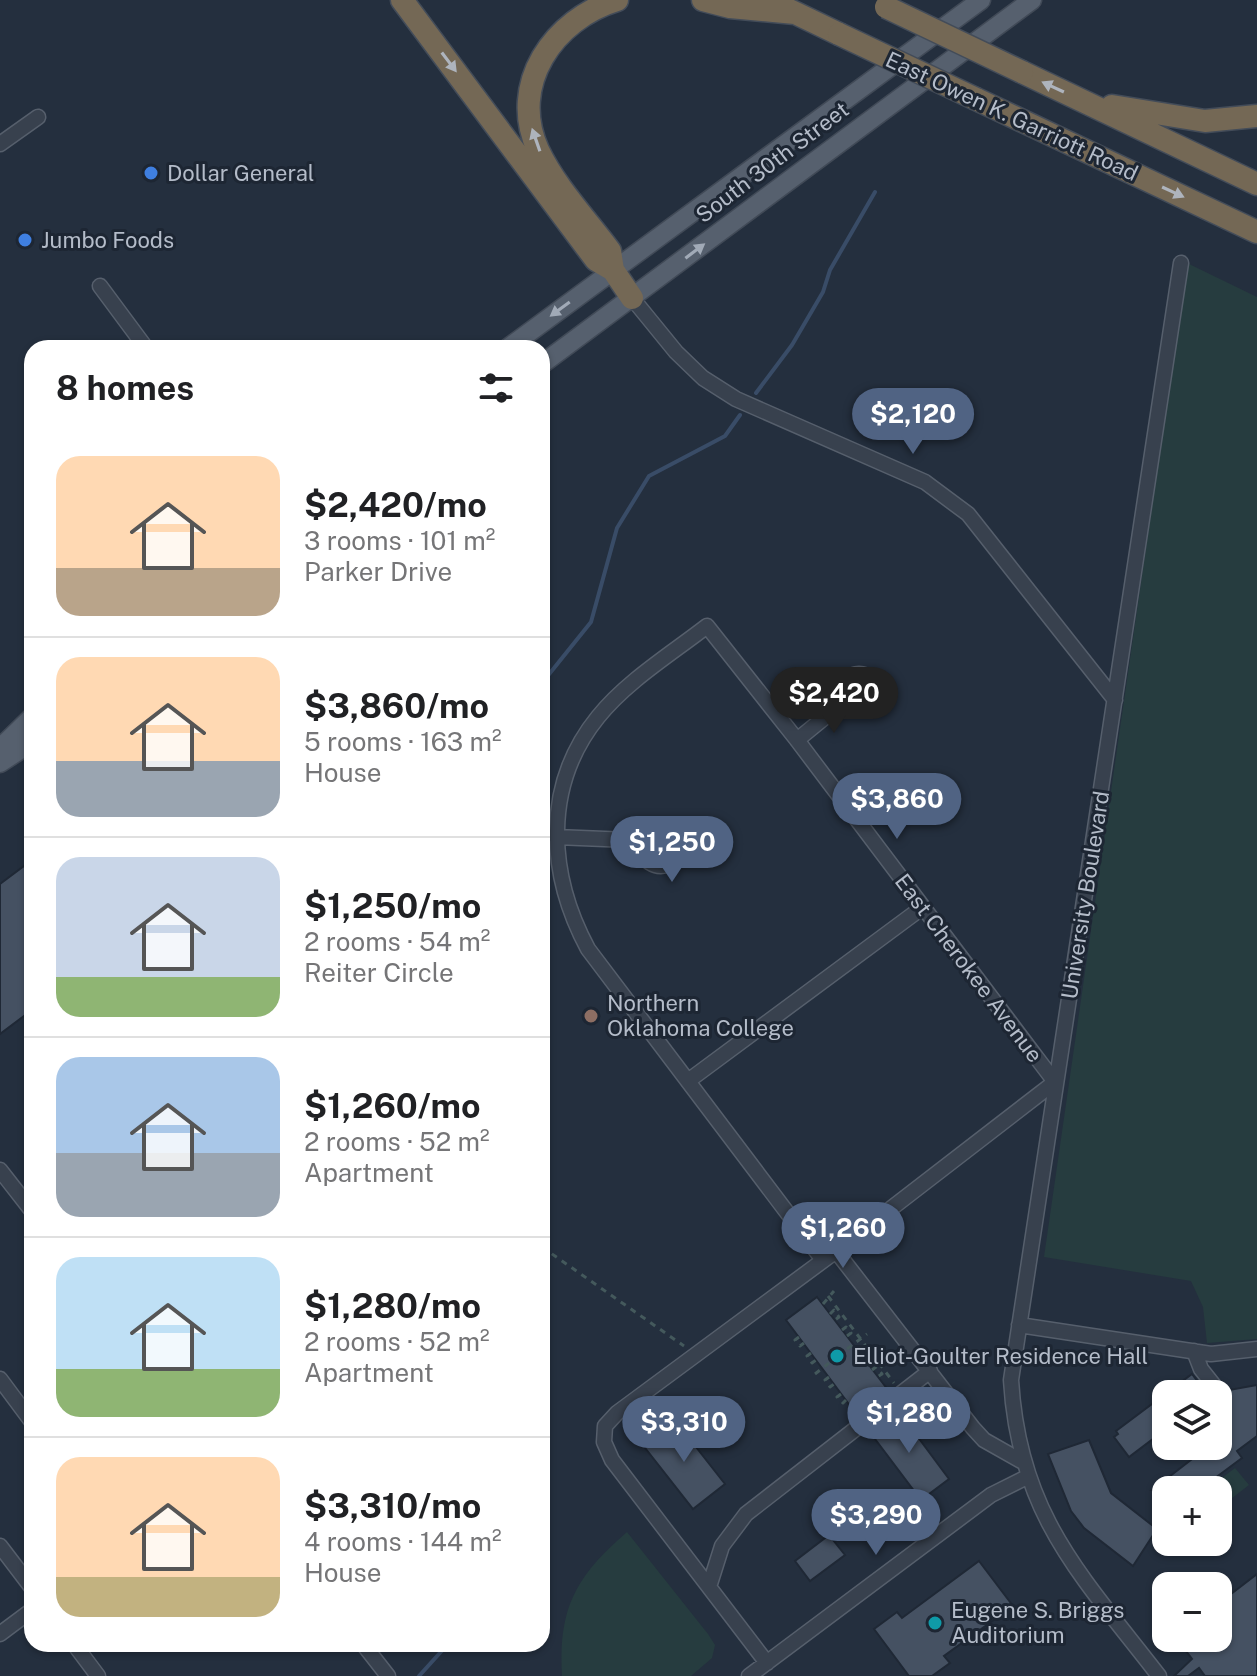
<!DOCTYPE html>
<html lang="en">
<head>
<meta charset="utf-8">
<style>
  :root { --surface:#fff; --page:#f2f2f2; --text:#202124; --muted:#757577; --line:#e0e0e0; --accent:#506383 }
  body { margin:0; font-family:"Public Sans",sans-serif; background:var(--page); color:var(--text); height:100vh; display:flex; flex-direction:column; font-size:30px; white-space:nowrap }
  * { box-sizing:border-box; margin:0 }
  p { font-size:26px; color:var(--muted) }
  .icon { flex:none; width:44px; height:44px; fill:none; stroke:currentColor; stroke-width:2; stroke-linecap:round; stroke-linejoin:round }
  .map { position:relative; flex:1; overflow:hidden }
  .sheet { position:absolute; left:24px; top:340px; width:526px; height:1312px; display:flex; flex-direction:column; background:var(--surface); border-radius:24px; box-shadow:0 2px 6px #0004 }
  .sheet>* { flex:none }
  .controls { position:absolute; left:1152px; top:1380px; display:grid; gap:16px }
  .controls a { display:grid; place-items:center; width:80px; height:80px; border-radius:16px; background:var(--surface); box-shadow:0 2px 6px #0004; font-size:40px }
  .price { position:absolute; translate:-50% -68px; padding:0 18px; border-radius:28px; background:var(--accent); color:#fff; font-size:26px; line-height:52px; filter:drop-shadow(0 2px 4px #0008) }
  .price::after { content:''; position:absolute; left:50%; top:48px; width:24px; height:18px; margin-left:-12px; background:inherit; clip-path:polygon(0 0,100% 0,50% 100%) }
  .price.active { background:#222; color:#fff }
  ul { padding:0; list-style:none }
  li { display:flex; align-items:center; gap:24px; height:200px; padding:0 32px }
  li+li { border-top:2px solid var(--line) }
  li span { display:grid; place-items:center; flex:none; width:224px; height:160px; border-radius:24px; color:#555 }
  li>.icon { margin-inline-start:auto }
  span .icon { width:96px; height:96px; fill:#fffc; stroke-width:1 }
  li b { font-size:34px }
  h2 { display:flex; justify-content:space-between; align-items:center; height:96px; padding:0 32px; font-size:34px }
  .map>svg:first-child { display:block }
</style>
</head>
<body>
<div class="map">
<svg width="1257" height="1676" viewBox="0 0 1257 1676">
  <rect width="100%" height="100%" fill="#242f3e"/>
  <path fill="#263c3f" d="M1187 263 1257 297V1339L1207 1343 1203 1307 1191 1281 1044 1257Z
    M1235 1468 1249 1485 1218 1509V1490H1206Z
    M627 1532 708 1634 715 1645 712 1658 691 1676H562C558 1608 576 1576 627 1532Z"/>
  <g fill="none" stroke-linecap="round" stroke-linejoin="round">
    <path stroke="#394c67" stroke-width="4" d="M756 393 792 345 823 292 830 270 875 192
      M542 683 591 622 617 528 649 476 725 436 740 415
      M542 1051C550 1066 548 1089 542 1105
      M419 1676 448 1644"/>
  </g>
  <path fill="#455162" stroke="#1f2835" stroke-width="2" d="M24 866 32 876V1010L0 1034V884Z
    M817 1297 888 1390 857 1415 786 1320Z
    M1192 1374 1207 1394H1166V1429L1129 1457 1114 1437 1118 1434 1116 1431Z
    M1257 1385V1436L1237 1451 1242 1458 1199 1490H1152L1209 1446H1218V1403L1227 1400 1229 1390Z
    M897 1409 949 1479 921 1500 869 1431Z
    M674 1419 725 1484 693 1509 642 1444Z
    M1089 1440 1111 1493 1157 1529 1133 1566 1084 1528 1071 1511 1048 1454Z
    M829 1535 845 1555 810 1581 795 1561Z
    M979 1561 1013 1606 944 1656 950 1663 932 1676H909L874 1629 897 1612 902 1618Z
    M1257 1574V1676H1205L1199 1668 1188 1676H1174L1192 1659 1176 1638H1218V1604Z"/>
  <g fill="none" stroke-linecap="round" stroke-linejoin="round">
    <defs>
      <path id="minor" d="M0 144 38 117
        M100 286 146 348
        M632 298 676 352 703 378 736 399 925 482 968 514 1115 700
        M843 690a16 16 0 1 1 32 0a16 16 0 1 1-32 0Z
        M797 740 846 700
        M556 837 629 840C641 855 652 873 672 863 678 850 673 845 662 837L629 840
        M688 1081 923 907
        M0 1170 32 1211
        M836 1251 973 1428 984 1440 1023 1462
        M1019 1325 1211 1354 1257 1349
        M1194 1351 1201 1369 1220 1393
        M0 1379 32 1422
        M0 1546 32 1588
        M709 1587 722 1546 746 1514 930 1371
        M0 1634 32 1610
        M74 1644 98 1676
        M363 1644 388 1676
        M767 1663 612 1460 604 1442 605 1426 617 1413 836 1251 1055 1082 797 740 707 626C671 654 627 681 598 717 542 786 548 875 588 949L823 1260
        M749 1676 991 1495 1027 1477
        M1159 1676C1081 1575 1019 1515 1011 1380L1181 263"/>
      <path id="major" d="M508 348 981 0
        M542 364 1032 0
        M0 748 32 717
        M0 763 32 742"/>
      <path id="highway" d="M402 0 596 260 613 270 632 298
        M703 0 730 7 795 13
        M783 7 839 34
        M1022 72 1257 184
        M976 99 1257 232
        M1112 106 1205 121 1257 116
        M613 270 610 251C586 219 555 186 538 150 508 84 554 19 617 0"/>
    </defs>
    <use href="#minor" stroke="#565f6c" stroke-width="17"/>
    <use href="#major" stroke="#414a57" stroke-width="21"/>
    <use href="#highway" stroke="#434c59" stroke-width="25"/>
    <path stroke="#44595c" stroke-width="3" stroke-dasharray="6 6" stroke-linecap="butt" d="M542 1247 684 1346
      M828 1296 894 1383
      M823 1304 834 1291
      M830 1314 834 1310 839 1317 835 1320
      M842 1330 846 1327 851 1333 847 1336
      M799 1337 795 1340 800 1346 804 1343
      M847 1349 867 1334
      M811 1353 807 1356 812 1363 816 1360
      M860 1354 864 1351 869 1358 865 1361
      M872 1370 876 1367 882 1374 877 1377
      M815 1374 829 1363
      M829 1377 825 1380 830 1387 834 1384
      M841 1394 837 1397 843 1403 846 1400"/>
    <use href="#minor" stroke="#38414e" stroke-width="14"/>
    <use href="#major" stroke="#56606e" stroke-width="18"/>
    <use href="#highway" stroke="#746855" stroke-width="22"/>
    <defs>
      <path id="highway-bridge" d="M886 7 1022 72
        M839 34 976 99"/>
    </defs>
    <use href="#highway-bridge" stroke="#434c59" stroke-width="25" stroke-linecap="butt"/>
    <use href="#highway-bridge" stroke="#746855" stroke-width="22"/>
  </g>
  <defs><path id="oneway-solid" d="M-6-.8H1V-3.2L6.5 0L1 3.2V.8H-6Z" transform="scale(2)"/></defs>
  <g fill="#aeb4bd">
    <use href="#oneway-solid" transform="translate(449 62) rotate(53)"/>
    <use href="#oneway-solid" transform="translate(1053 87) rotate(-155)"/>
    <use href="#oneway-solid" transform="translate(536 140) rotate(-109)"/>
    <use href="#oneway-solid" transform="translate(1173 192) rotate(25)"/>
  </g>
  <g fill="#a1aab7">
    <use href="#oneway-solid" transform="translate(695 251) rotate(-37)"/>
    <use href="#oneway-solid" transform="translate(560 309) rotate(144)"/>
  </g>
  <g fill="#3f7fe0" stroke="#1d2633" stroke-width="3">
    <circle cx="151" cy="173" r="8"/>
    <circle cx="25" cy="240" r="8"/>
  </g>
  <circle fill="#8d6e63" stroke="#1d2633" stroke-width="3" cx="591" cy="1016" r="8"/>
  <g fill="#0f9aa8" stroke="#1d2633" stroke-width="3">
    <circle cx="837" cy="1356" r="8"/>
    <circle cx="935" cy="1623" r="8"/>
  </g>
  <g text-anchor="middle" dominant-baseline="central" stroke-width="6" stroke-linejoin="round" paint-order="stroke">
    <g font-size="22" fill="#b4bcc9" stroke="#1d2633">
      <text transform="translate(1012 116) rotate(25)">East Owen K. Garriott Road</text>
      <text transform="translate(772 162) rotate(-37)">South 30th Street</text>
      <text transform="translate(1085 895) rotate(-81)">University Boulevard</text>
      <text transform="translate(969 968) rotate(53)">East Cherokee Avenue</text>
    </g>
    <g font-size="22" fill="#b4bcc9" stroke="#1d2633" text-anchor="start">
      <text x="167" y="173">Dollar General</text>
      <text x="41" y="240">Jumbo Foods</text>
      <text x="607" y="1003">Northern<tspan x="607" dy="25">Oklahoma College</tspan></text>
      <text x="853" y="1356">Elliot-Goulter Residence Hall</text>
      <text x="951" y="1610">Eugene S. Briggs<tspan x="951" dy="25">Auditorium</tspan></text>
    </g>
  </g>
</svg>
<div class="controls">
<a><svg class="icon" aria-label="layers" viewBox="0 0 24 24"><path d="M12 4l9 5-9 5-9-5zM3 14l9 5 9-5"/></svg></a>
<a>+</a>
<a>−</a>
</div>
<b class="price" style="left:913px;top:456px">$2,120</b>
<b class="price active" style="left:834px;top:735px">$2,420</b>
<b class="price" style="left:897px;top:841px">$3,860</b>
<b class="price" style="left:672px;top:884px">$1,250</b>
<b class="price" style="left:843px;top:1270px">$1,260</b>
<b class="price" style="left:909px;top:1455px">$1,280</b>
<b class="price" style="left:684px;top:1464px">$3,310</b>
<b class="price" style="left:876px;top:1557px">$3,290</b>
<section class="sheet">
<h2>8 homes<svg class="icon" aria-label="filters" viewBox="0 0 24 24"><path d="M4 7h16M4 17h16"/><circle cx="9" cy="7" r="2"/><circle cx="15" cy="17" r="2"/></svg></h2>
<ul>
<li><span style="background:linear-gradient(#ffd9b3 70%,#b9a48a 0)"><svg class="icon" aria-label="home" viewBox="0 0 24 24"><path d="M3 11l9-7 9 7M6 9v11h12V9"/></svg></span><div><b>$2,420/mo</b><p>3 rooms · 101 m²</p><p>Parker Drive</p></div></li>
<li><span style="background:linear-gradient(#ffd9b3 65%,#9aa5b1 0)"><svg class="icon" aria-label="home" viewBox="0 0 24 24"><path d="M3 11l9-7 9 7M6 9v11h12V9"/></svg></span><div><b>$3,860/mo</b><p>5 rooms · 163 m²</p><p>House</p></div></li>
<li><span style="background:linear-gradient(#c9d6e8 75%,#8fb573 0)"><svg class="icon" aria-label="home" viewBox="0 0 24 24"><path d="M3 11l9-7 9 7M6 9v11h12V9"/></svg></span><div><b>$1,250/mo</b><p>2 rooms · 54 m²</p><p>Reiter Circle</p></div></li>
<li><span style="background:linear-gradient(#a9c7e8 60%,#9aa5b1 0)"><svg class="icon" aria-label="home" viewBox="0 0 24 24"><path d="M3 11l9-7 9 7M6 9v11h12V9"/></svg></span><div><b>$1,260/mo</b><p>2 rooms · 52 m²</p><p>Apartment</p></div></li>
<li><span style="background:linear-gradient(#bfe0f5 70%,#8fb573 0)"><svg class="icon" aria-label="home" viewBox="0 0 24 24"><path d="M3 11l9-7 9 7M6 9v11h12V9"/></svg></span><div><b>$1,280/mo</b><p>2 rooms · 52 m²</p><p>Apartment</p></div></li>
<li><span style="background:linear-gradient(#ffd9b3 75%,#c2b280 0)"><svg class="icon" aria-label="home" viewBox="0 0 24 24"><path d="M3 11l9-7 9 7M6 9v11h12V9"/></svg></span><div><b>$3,310/mo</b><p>4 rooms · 144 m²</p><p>House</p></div></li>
</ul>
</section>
</div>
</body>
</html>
